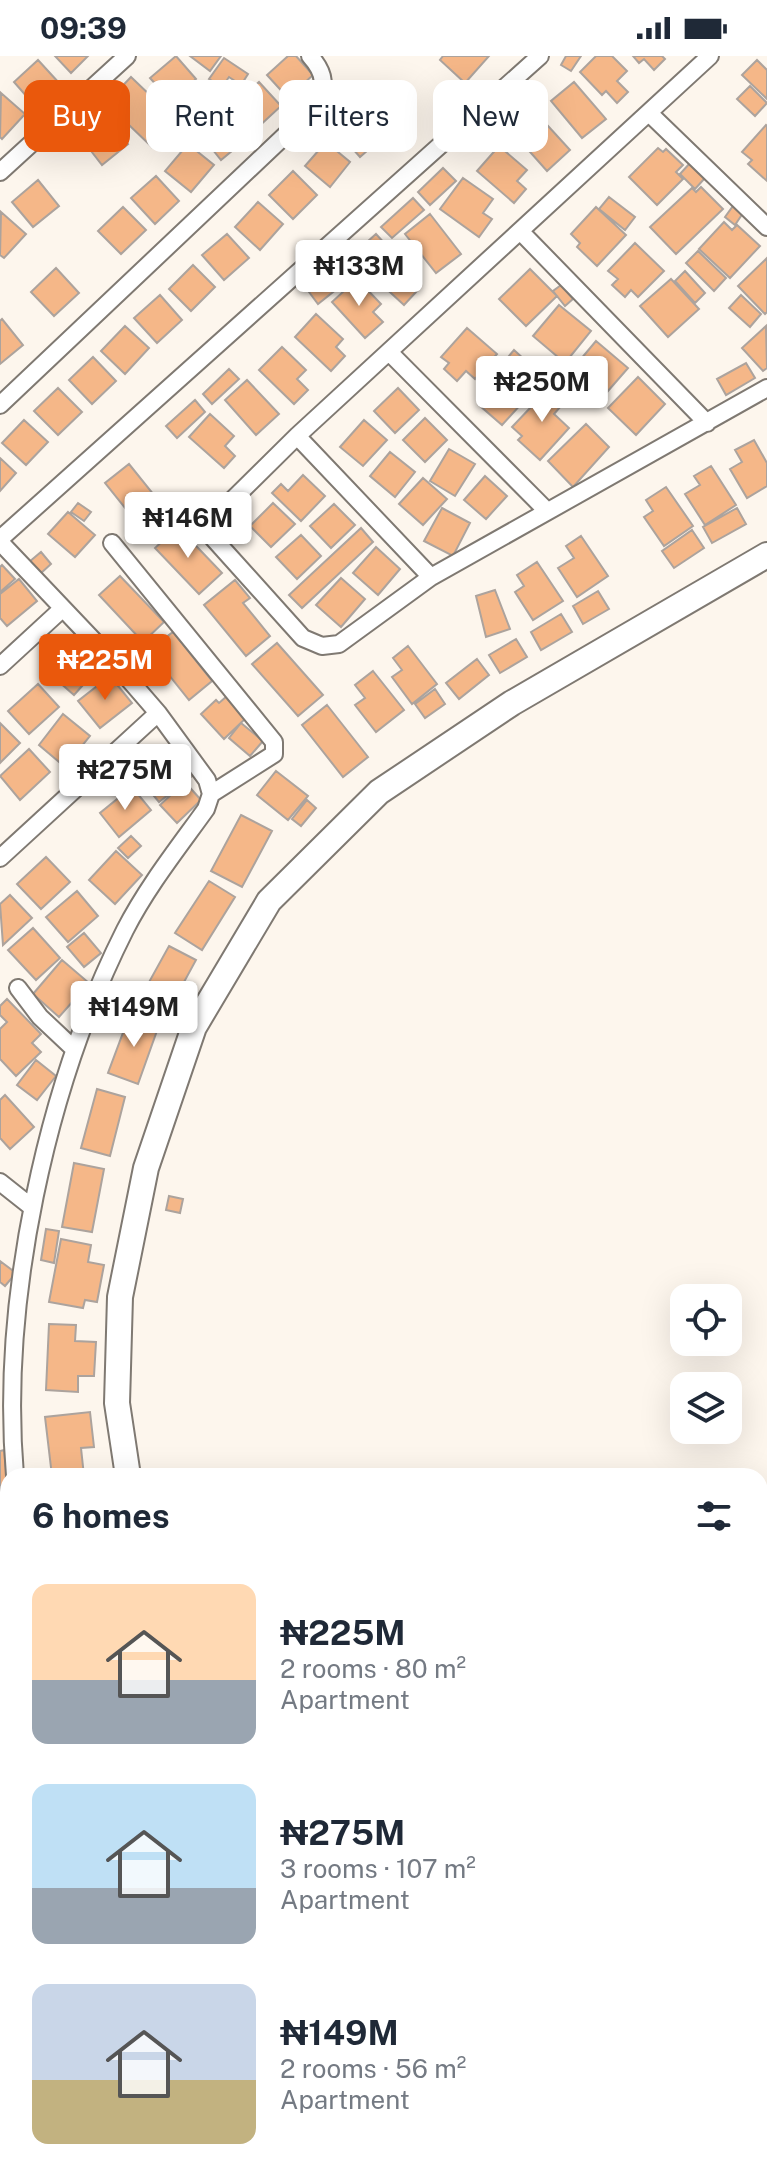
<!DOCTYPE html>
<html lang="en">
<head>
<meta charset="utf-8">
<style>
  :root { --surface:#fff; --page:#f6f6f7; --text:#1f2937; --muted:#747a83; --accent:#ea580c }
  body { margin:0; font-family:"Public Sans",sans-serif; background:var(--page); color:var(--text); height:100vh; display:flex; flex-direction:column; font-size:30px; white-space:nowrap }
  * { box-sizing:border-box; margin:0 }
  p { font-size:26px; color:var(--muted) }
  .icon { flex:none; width:44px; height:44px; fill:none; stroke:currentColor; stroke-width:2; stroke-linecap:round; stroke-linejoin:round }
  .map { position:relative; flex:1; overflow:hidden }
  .panel { position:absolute; left:0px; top:1412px; width:768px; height:712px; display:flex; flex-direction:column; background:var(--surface); border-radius:24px 24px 0 0; box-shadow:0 8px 32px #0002 }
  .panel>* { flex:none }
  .hud { position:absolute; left:24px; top:24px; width:720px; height:72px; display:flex; gap:16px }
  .controls { position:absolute; left:670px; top:1228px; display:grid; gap:16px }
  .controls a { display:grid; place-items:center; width:72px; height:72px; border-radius:16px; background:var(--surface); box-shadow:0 8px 32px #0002; font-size:40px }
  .price { position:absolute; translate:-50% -68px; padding:0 18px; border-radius:8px; background:#fff; color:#222; font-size:26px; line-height:52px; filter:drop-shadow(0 2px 4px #0008) }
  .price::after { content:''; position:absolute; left:50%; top:48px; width:24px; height:18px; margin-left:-12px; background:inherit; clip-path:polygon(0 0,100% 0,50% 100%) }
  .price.active { background:var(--accent); color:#fff }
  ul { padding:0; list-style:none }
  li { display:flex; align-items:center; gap:24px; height:200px; padding:0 32px }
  li span { display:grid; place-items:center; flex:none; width:224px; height:160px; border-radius:16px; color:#555 }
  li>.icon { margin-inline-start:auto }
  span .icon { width:96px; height:96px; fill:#fffc; stroke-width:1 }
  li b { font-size:34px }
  h2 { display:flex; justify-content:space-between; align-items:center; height:96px; padding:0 32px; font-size:34px }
  .tag { padding:0 28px; border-radius:16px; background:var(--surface); box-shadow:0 8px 32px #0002; font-size:28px; line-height:72px }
  .tag.active { background:var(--accent); color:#fff }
  .status { display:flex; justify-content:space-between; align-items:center; height:56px; padding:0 40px; background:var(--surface); direction:ltr }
  .status svg { height:22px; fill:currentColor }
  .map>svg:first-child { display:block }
</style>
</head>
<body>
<div class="status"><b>09:39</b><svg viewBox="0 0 49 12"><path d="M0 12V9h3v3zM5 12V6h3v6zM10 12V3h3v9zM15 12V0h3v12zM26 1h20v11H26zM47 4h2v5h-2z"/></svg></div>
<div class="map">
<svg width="767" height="2124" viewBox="0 0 767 2124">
  <rect width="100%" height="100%" fill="#fdf6ed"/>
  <path fill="#f5b788" stroke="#aca39d" stroke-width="2" d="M55 0H88L71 17Z
    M176 0 196 23 171 45 150 22Z
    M190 0H221L210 15Z
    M288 0H296L313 19 288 42 267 19Z
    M443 0H489L465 27 440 4Z
    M566 0H581L571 15 561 9Z
    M596 0H612L627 15 617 25 628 36 617 47 606 35 602 39 580 16Z
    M633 0H662L665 3 654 14 644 3 639 7Z
    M224 2 248 18 241 29 229 21 222 31 209 23Z
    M38 4 60 28 35 50 14 26Z
    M757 4 767 14V43L742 19Z
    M131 21 177 65 152 91 106 47Z
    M259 26 281 50 256 73 233 49Z
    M574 26 606 63 582 82 551 45Z
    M750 30 767 47 755 60 737 43Z
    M1 37 25 58 2 83 0 81Z
    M517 44 529 56 506 80 494 68Z
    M363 54 385 79 360 101 338 76Z
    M225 59 245 84 221 104 201 79Z
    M538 59 570 94 547 115 515 79Z
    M107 62 128 88 102 109 81 82Z
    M766 69 767 70V125L748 108 752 104 742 96Z
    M326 86 350 106 330 131 305 110Z
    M188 88 214 109 191 136 165 115Z
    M499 90 527 114 517 125 526 133 514 147 477 115Z
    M658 92 663 96 666 93 683 109 676 116 683 123 657 149 629 121Z
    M690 107 705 122 695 133 680 118Z
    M443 112 456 125 430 149 418 136Z
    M293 115 317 139 293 163 269 139Z
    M156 120 179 145 155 168 131 142Z
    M463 122 493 143 483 157 492 163 479 181 440 153Z
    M38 124 59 150 33 171 12 146Z
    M701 131 723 153 676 198 650 171 692 132 696 136Z
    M609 141 635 161 625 174 599 153Z
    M413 142 424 154 392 182 381 171Z
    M258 146 283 168 260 194 235 171Z
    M733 150 743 157 735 169 725 161Z
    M123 151 146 174 121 198 98 175Z
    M596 151 626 179 597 210 577 191 580 187 571 178Z
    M1 156 26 178 4 202 0 199Z
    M430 158 461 198 436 217 405 178Z
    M724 166 732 174 737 169 760 190 730 222 699 193Z
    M227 178 249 202 224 224 202 199Z
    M376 178 386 189 358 214 348 203Z
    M635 187 664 215 638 241 631 234 625 241 612 229 618 223 608 215Z
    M389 191 415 215 406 225 417 235 404 249 367 215Z
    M698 195 726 222 714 235 686 207Z
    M767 202V256L765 258 738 230Z
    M193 209 215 231 191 255 169 233Z
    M56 212 79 237 54 260 31 236Z
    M339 213 348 224 318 248 309 236Z
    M530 213 557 240 526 270 499 243Z
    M685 215 705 237 695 247 675 225Z
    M357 223 381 248 373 256 383 266 365 282 332 246Z
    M671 223 699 253 668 281 640 250Z
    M561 229 573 243 565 250 553 235Z
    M160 239 182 264 157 287 134 262Z
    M741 239 761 258 750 271 729 252Z
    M559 249 591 275 565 307 533 280Z
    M316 258 343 283 336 291 345 300 331 315 295 281Z
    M2 263 23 289 0 308V265Z
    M125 270 149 292 125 318 101 295Z
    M766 270 767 312 763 315 742 292Z
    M467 272 497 298 475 323 466 315 457 325 444 313 449 307 441 301Z
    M596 285 628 312 601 343 570 316Z
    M282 291 306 314 297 323 308 334 294 348 259 314Z
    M514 294 537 315 525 328 503 307Z
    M93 301 116 325 92 348 69 324Z
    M746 307 755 322 726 339 717 323Z
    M502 310 532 336 502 369 479 349 485 341 479 336Z
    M229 313 239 323 212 348 203 338Z
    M638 321 665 348 636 379 608 352Z
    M247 324 279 358 256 379 225 344Z
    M552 329 567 343 554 358 569 372 540 404 518 384 522 380 512 371Z
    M58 332 82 356 58 379 34 355Z
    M398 332 419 354 395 377 374 355Z
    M195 344 205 356 177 382 166 370Z
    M210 358 234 380 225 390 235 400 224 412 189 381Z
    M425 362 447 384 425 406 403 384Z
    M24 364 48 386 26 409 2 387Z
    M364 364 387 384 363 410 340 391Z
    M586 368 609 391 573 431 548 405Z
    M754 384 767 407V430L747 442 730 413 742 406 735 394Z
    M449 393 475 408 455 440 430 425Z
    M390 396 415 416 395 441 370 420Z
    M0 402 16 417 0 435Z
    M129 408 170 459 146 478 105 427Z
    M711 410 736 449 705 469 685 438 700 429 694 420Z
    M303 419 325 440 301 465 272 437 281 428 288 435Z
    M485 420 507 440 486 463 464 444Z
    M423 422 447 443 423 469 399 448Z
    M666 431 693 470 664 490 644 461 653 455 646 444Z
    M78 447 91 456 84 465 71 456Z
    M273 447 295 468 271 491 250 470Z
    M334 448 355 469 331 492 310 470Z
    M442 452 470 467 453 500 424 485Z
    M737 452 746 468 712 487 703 471Z
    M68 456 95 479 75 501 48 478Z
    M178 471 222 517 199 538 155 492Z
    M361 472 373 486 302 552 289 539Z
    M692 474 704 492 674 512 662 495Z
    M301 479 321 500 297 523 276 501Z
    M581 480 608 520 577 541 558 512 574 502 566 490Z
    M376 491 400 513 378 539 353 517Z
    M41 496 51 508 40 518 29 506Z
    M537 506 563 545 533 564 515 536 524 530 517 519Z
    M2 509 15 523 0 536V511Z
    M120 520 164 566 143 586 99 539Z
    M341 522 365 543 341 571 316 549Z
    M19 523 37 545 7 570 0 562V538Z
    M235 524 250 542 243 547 270 580 246 600 204 549Z
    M495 534 510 573 486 581 476 540Z
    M598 535 609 553 583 568 573 550Z
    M561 558 572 576 541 594 531 576Z
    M173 576 212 625 189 644 149 594Z
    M516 583 527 601 500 617 489 599Z
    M277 587 323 639 298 660 252 608Z
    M76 590 100 610 74 639 51 619Z
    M408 590 437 628 412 648 392 621 402 614 393 602Z
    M477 603 489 619 459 643 446 627Z
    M373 615 404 654 376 676 355 649 365 642 355 629Z
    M110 620 132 647 100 672 78 645Z
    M38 628 59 651 29 678 8 655Z
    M435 633 445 648 425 662 415 648Z
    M226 641 246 662 224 683 201 658 216 644 219 647Z
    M327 649 368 701 343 721 302 669Z
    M63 658 90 680 65 711 39 689Z
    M0 667 20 687 0 707Z
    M241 667 263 685 250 700 229 682Z
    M29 693 50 716 20 744 0 720Z
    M172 695 192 720 159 746 139 722Z
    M276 715 308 740 288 764 257 739Z
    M185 726 201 744 177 767 160 749Z
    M132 731 151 754 119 781 100 757Z
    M307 744 316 752 301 770 292 763Z
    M241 759 272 775 242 831 211 815Z
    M131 780 141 790 128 802 118 792Z
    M116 795 142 819 115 848 89 824Z
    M46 801 70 826 41 853 17 828Z
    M209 825 235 841 202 894 175 877Z
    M77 835 98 860 68 886 46 861Z
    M10 839 32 862 3 889 0 848Z
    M33 872 60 902 36 924 8 894Z
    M84 877 101 897 84 911 67 891Z
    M169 890 196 904 165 961 138 946Z
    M62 904 89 927 59 961 33 938Z
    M7 943 41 978 32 987 41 996 16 1020 0 1003V973L7 966 0 959V950Z
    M130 958 159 969 138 1028 108 1017Z
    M36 1004 56 1020 37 1044 17 1029Z
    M97 1033 125 1041 110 1100 81 1092Z
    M5 1039 34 1071 10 1093 0 1082V1044Z
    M74 1107 104 1113 92 1176 62 1171Z
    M169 1140 183 1143 180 1157 166 1154Z
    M46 1173 59 1175 54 1207 41 1204Z
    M61 1183 91 1189 88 1206 104 1209 97 1246 85 1244 83 1252 49 1246Z
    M0 1205 16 1217 5 1230 0 1226Z
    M49 1268 76 1269 75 1285 96 1286 94 1320H78V1336L46 1334Z
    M90 1356 94 1391 81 1392 84 1420H52L45 1361Z
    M4 1394 8 1435 0 1436V1395Z
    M8 1498V1537L0 1538V1499Z
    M766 1593 767 1594V1640L760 1632V1599Z
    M760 1734 767 1743V1793L760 1784Z
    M0 1741 8 1744V1760L1 1776Z
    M0 1790 8 1793V1831L0 1828Z
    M0 1850 8 1853V1871L3 1886Z
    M4 2018 8 2020V2062L0 2058V2027Z
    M762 2054 767 2058 766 2106 760 2103Z
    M0 2072 8 2076V2090L0 2106Z
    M52 2116H87L91 2118 88 2124H48Z
    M160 2116H191L197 2119 195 2124H156Z
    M450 2116H480L475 2124H464Z
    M494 2116H541L536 2124H488Z
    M574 2116H589L599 2123 570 2124Z"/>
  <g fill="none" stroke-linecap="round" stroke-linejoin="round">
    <defs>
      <path id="street" d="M710 0 297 380 214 462 209 472 213 482 303 582 322 590 339 588 431 521 767 332
        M649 57 767 171
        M0 116 127 0
        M520 175 707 367
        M389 296 546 454
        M0 349 315 51C326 30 326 18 310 0
        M297 380 431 521
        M0 483 540 0
        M0 486 113 605 158 657 207 724 211 738 206 753C178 792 147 831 125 874 46 1031 0 1245 15 1420
        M112 487 274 686V698L211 738
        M0 610 62 553
        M0 802 158 657
        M18 932 40 961 74 993
        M0 1126 29 1149
        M0 1465 8 1462
        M760 1541 767 1536
        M0 1568 8 1566
        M0 1706 8 1704
        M760 1844 767 1841
        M0 1956 8 1941
        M760 2027 767 2032
        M281 2116 301 2124
        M387 2116 398 2124
        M115 2124 119 2116"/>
      <path id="secondary" d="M128 1420 117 1347 120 1241 146 1112 194 971 269 845 379 736 512 647 767 499
        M657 2116 668 2124"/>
    </defs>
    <use href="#street" stroke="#7f7972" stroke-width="20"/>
    <use href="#secondary" stroke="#7f7972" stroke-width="28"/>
    <use href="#street" stroke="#fff" stroke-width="16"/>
    <use href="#secondary" stroke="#fff" stroke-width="24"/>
  </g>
</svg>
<div class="controls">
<a><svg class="icon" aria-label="locate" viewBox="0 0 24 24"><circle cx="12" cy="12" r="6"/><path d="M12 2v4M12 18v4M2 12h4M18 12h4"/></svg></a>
<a><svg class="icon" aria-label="layers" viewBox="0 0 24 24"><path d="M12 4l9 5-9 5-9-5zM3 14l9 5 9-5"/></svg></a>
</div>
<b class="price" style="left:359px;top:252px">₦133M</b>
<b class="price" style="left:542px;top:368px">₦250M</b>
<b class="price" style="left:188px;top:504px">₦146M</b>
<b class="price active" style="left:105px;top:646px">₦225M</b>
<b class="price" style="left:125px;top:756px">₦275M</b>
<b class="price" style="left:134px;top:993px">₦149M</b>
<div class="hud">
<a class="tag active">Buy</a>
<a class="tag">Rent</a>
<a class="tag">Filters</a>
<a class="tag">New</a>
</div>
<section class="panel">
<h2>6 homes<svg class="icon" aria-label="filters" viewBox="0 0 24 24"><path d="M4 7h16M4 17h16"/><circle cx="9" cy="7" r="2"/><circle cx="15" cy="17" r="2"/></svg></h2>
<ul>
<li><span style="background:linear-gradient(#ffd9b3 60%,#9aa5b1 0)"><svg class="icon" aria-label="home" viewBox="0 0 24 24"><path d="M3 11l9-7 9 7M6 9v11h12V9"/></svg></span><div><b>₦225M</b><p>2 rooms · 80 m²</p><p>Apartment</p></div></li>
<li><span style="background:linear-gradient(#bfe0f5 65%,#9aa5b1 0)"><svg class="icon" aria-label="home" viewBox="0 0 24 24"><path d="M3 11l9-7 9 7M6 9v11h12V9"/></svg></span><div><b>₦275M</b><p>3 rooms · 107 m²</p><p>Apartment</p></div></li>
<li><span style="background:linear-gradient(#c9d6e8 60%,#c2b280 0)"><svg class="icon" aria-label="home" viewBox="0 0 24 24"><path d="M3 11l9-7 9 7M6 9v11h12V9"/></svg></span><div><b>₦149M</b><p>2 rooms · 56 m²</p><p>Apartment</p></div></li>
</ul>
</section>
</div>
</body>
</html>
